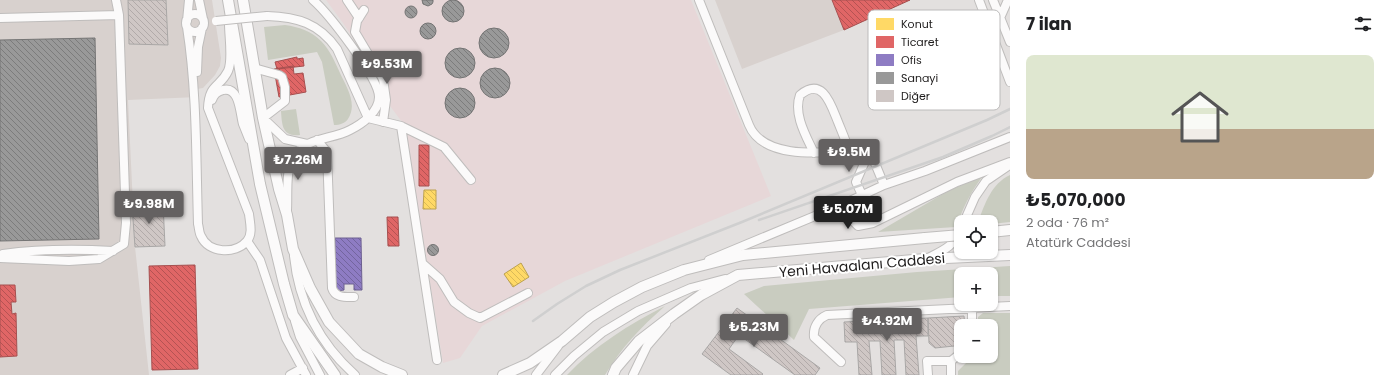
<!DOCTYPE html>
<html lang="tr">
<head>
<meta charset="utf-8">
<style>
  :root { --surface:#fff; --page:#f2f2f2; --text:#202124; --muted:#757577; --accent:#646161 }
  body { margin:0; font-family:Poppins,sans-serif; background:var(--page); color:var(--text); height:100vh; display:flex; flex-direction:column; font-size:15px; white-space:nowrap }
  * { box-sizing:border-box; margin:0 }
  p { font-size:13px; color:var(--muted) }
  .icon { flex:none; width:22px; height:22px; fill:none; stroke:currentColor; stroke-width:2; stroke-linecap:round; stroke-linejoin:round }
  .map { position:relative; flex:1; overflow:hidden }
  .panel { display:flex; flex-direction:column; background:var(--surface); width:380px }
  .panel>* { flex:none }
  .fabs { position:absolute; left:954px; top:215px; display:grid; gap:8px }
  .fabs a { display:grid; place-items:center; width:44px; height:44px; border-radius:8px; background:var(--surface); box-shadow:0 1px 3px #0004; font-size:20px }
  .price { position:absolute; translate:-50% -34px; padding:0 9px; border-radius:4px; background:var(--accent); color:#fff; font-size:13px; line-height:26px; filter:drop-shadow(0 1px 2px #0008) }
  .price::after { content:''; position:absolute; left:50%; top:24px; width:12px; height:9px; margin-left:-6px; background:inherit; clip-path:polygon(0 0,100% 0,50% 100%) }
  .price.current { background:#222; color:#fff }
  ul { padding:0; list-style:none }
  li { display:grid; align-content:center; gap:8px; height:212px; padding:0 16px }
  li span { display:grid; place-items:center; height:124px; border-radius:8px; color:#555 }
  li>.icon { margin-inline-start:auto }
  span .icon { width:72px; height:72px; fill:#fffc; stroke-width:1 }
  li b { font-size:17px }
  h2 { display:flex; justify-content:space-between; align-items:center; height:48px; padding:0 16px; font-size:17px }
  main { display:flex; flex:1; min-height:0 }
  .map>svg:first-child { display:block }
</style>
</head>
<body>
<main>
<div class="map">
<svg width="1010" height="375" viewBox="0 0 1010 375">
  <defs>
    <pattern id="homes-back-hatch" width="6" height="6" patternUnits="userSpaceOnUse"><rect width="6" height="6" fill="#ffd966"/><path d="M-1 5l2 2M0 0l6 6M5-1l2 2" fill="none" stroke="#daba58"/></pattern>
    <pattern id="shops-back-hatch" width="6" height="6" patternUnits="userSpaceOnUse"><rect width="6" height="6" fill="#e06666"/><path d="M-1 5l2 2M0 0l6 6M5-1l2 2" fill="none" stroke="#b55353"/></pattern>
    <pattern id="offices-back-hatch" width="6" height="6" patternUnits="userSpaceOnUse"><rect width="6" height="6" fill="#8e7cc3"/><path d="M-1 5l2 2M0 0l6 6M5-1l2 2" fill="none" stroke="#73659e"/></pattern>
    <pattern id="industry-back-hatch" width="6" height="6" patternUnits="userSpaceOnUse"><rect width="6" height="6" fill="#999"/><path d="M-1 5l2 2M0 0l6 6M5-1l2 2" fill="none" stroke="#7c7c7c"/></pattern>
    <pattern id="building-back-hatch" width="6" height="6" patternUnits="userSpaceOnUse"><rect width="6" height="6" fill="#cfc7c5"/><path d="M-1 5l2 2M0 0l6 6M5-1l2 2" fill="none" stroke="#b1aaa9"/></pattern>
  </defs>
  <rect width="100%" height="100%" fill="#e3e0df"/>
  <path fill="#d8d1ce" d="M0 0H212L221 58 220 66 215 75 203 88 197 89 198 97 128 100 135 247 149 375H0Z
    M715 0H832L844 30 742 69Z"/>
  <path fill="#e7d7d8" d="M326 0H691L771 196 565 281 482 326 460 358 443 363 405 126 384 98 379 77 343 23Z"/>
  <path fill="#c9ccc0" d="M285 25C299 27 311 31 321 41 330 50 335 62 340 73 346 86 358 104 348 119 345 123 340 125 334 125L322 62 317 52 268 60 264 27Z
    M296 109 300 135C282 137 282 125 281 111Z
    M1010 175V222L991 224V222H978C985 204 991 184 1010 175Z
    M983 176C971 191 963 208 956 227L878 232 948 191Z
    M1010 266V296H991V274H961V297L809 309 794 340 744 294 764 286 917 272Z
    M665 306C641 327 621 348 605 375H567C594 346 630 324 665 306Z
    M983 313H1010V375H958V371L973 356H991V326H978V317Z"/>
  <path fill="url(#homes-back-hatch)" stroke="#bca150" d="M424 190H436V209H423Z
    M521 263 529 277 513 287 504 274Z"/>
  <path fill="url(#shops-back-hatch)" stroke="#a65050" d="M832 0H910L844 30Z
    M297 57V59L303 58 304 66 277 69 275 62Z
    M293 66 294 74 303 73 306 92 279 97 274 69Z
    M419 145H429V186H419Z
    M387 217H398L399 246H388Z
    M195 265 198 369 152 370 149 266Z
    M0 285H15L16 302H11L12 314 16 313 17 356 0 357Z"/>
  <path fill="url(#offices-back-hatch)" stroke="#6d6091" d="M335 238H361L362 290H354V284H344V290L336 291Z"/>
  <path fill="url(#industry-back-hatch)" stroke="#747474" d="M442 11a11 11 0 1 1 22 0a11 11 0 1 1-22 0Z
    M422 0H433V2L432 4 428 6 423 4Z
    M405 12a6 6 0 1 1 12 0a6 6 0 1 1-12 0Z
    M420 31a8 8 0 1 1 16 0a8 8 0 1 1-16 0Z
    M479 43a15 15 0 1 1 30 0a15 15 0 1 1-30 0Z
    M95 38 99 239 0 241V40Z
    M445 63a15 15 0 1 1 30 0a15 15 0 1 1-30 0Z
    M480 83a15 15 0 1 1 30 0a15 15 0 1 1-30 0Z
    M445 103a15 15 0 1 1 30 0a15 15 0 1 1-30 0Z
    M427.5 250a5.5 5.5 0 1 1 11 0a5.5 5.5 0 1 1-11 0Z"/>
  <path fill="url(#building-back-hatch)" stroke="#a9a7a6" d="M128 0H166L168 45 129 44Z
    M163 203 165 246 135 247 132 205Z
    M737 308 820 368 815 375H795L739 335 729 349 763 374 762 375H731L702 354Z
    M964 316 965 326H961V339L954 346 935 348 929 343 928 318Z
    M928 318V336H916L919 375H906L904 340H894L896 375H882L880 341H869L872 375H859L857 342H845L844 322Z"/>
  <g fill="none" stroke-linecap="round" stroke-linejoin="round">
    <defs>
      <path id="minor" d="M199 0 203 19
        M347 0 359 18
        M699 0 749 125C763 159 820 153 849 151
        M979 0 1010 82
        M993 0 1010 42
        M364 10 357 21 355 32 383 79 386 100 383 122
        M186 23a9 9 0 1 1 18 0a9 9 0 1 1-18 0Z
        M267 16C297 17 319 23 337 49L368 118 401 126 444 147 471 180
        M0 18 119 15
        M187 21 189 0
        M187 27C197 91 196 158 198 224 199 227 199 233 201 236 208 253 235 255 247 241 253 234 250 223 249 214L208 108C209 83 220 88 228 71 233 60 229 37 229 24
        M991 33 1000 18 1008 0
        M254 68 279 75 282 77 285 87V101L263 118 285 139 307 144
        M197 72 198 47 202 28
        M212 100C214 94 217 92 223 90 240 86 240 114 243 124 245 129 247 134 249 139
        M401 126 437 360
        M317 140 327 152 332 288C335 298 345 297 354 297
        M814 153C806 136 793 114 800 95 823 76 831 105 838 122 842 132 846 141 849 151L870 150 856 182 862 195 849 210 850 218 858 226 873 223 957 182 1010 162
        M872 156 884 185
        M287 210C288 195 285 169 294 156 307 137 331 140 350 130 362 124 379 112 379 97 379 78 328 13 313 0
        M964 222 975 197 986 181 1008 166
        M247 241 260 260 286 338 306 375
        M3 254C40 249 76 249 113 251
        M294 256C299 304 319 343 355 375
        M0 258 69 261 99 259 124 244 126 223 119 15 116 0
        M928 258C944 250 954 246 961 229
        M709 260 839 206 884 185 925 171 1010 137
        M423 264 440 279 454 302 469 313 480 318 528 293
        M972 308V326
        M295 321 300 337 320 375
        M841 362 814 337C813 327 818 319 827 315L1010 306
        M290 375 303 368
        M536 375 558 346
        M555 375 574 356 603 332 638 311 691 288 725 279
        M633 375 647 346 666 324
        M928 375 927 361H951
        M951 375V361L961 353"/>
      <path id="major" d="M228 0 260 184 284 284 293 315 335 375
        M243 0 263 118 279 189 287 215 293 249 310 288 329 322 359 354 382 367 402 375
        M991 232 1010 230
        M503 375 530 363 562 341 590 317 614 302 642 287 684 270 743 255 925 238
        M613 375 616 368 639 341 674 314 701 295 738 275 925 259 1010 255"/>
    </defs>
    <use href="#minor" stroke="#bfbdbc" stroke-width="10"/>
    <use href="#major" stroke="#bfbdbc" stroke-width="12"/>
    <use href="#minor" stroke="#fbfafa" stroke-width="8"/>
    <use href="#major" stroke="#fbfafa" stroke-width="10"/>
    <path stroke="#cfcfcf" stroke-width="2.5" d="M759 220 943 157 992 136 1010 127
      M533 321 557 304 586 286 620 270 742 222 987 120 1010 109"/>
    <defs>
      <path id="minor-bridge" d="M216 21 267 16"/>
      <path id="major-bridge" d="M925 238 961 235"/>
    </defs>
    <use href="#minor-bridge" stroke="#bfbdbc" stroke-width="10" stroke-linecap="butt"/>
    <use href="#major-bridge" stroke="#bfbdbc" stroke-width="12" stroke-linecap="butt"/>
    <use href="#minor-bridge" stroke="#fbfafa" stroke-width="8"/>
    <use href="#major-bridge" stroke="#fbfafa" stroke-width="10"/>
  </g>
  <g text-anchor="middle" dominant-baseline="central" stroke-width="4" stroke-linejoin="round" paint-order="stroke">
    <g font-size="14" fill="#1f1d1d" stroke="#fff">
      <text transform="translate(862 265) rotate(-5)">Yeni Havaalanı Caddesi</text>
    </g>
  </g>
  <rect x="868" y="10" width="132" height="100" rx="6" fill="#fff" stroke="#bcbbbb" stroke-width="1"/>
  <rect x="876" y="18" width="18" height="12" fill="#ffd966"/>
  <rect x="876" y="36" width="18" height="12" fill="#e06666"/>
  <rect x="876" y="54" width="18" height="12" fill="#8e7cc3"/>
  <rect x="876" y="72" width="18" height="12" fill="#999"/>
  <rect x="876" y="90" width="18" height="12" fill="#cfc7c5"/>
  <g font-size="11" fill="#1f1d1d">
    <text x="901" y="28">Konut</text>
    <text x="901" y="46">Ticaret</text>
    <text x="901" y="64">Ofis</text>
    <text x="901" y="82">Sanayi</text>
    <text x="901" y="100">Diğer</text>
  </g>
</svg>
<div class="fabs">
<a><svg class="icon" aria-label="locate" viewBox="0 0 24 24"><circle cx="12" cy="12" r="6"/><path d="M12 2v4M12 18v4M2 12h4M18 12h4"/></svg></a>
<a>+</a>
<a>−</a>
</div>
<b class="price" style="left:387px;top:85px">₺9.53M</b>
<b class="price" style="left:849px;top:173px">₺9.5M</b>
<b class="price" style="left:298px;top:181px">₺7.26M</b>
<b class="price" style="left:149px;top:225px">₺9.98M</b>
<b class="price current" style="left:848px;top:230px">₺5.07M</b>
<b class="price" style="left:887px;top:342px">₺4.92M</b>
<b class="price" style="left:754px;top:348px">₺5.23M</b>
</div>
<section class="panel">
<h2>7 ilan<svg class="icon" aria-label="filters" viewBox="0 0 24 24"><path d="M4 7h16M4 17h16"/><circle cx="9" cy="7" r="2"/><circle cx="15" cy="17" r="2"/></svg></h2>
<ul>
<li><span style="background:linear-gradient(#dfe7d0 60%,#b9a48a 0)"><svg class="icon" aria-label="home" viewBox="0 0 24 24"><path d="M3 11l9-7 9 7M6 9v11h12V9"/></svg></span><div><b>₺5,070,000</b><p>2 oda · 76 m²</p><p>Atatürk Caddesi</p></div></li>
</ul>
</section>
</main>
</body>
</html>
